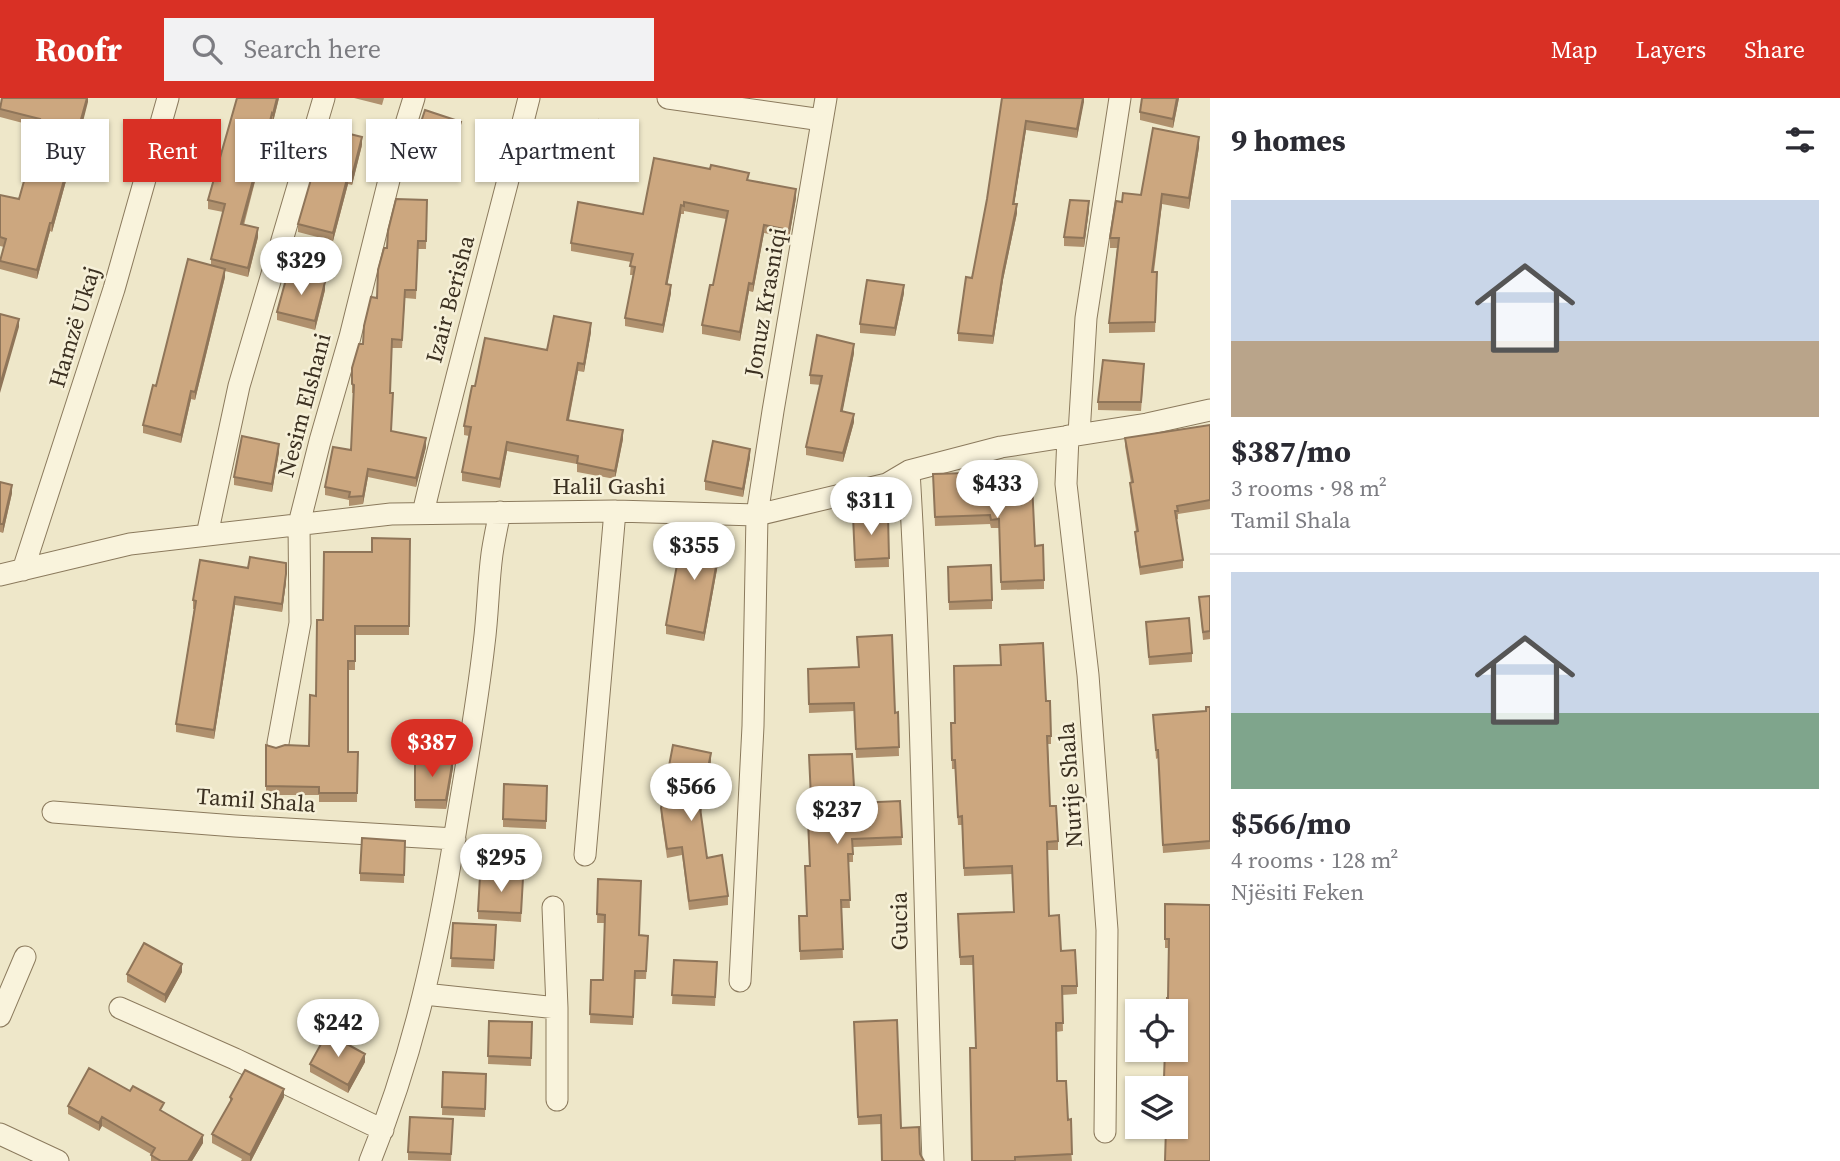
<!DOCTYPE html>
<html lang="en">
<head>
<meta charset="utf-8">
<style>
  :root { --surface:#fff; --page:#f2f2f3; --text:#2b2b33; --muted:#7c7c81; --line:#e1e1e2; --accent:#d93025 }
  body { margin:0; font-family:"Source Serif 4",serif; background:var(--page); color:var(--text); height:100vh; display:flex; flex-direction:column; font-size:26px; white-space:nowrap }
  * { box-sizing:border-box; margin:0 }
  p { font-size:23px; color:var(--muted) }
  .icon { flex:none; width:38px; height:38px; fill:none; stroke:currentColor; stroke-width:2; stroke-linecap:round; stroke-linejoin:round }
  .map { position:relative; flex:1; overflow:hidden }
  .details { display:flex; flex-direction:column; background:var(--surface); width:630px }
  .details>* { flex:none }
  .banner { position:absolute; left:21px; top:21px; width:665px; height:63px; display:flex; gap:14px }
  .fabs { position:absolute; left:1125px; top:901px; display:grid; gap:14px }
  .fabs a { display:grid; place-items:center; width:63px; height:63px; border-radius:0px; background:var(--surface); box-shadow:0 2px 5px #0004; font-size:35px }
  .price { position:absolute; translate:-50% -60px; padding:0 16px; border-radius:24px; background:#fff; color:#222; font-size:23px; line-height:46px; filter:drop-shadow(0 2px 4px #0008) }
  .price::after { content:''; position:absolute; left:50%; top:42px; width:21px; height:16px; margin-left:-10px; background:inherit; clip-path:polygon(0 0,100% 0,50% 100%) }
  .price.on { background:var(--accent); color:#fff }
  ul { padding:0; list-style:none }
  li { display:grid; align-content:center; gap:14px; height:371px; padding:0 21px }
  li+li { border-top:2px solid var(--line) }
  li span { display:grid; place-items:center; height:217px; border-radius:0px; color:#555 }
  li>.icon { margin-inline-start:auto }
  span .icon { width:126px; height:126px; fill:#fffc; stroke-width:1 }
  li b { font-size:30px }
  h2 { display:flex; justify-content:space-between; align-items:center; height:84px; padding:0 21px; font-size:30px }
  .tag { padding:0 24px; border-radius:0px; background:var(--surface); box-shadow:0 2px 5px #0004; font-size:24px; line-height:63px }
  .tag.on { background:var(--accent); color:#fff }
  header { display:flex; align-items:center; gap:42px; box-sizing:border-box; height:98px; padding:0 35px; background:var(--accent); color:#fff }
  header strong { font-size:33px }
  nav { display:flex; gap:38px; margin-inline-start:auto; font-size:24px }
  .search { width:490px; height:63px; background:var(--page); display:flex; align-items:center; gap:18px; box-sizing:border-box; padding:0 24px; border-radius:0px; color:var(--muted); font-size:26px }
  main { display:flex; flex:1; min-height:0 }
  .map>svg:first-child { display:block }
</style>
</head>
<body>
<header>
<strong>Roofr</strong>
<div class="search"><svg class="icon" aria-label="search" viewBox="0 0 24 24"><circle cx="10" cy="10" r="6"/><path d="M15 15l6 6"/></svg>Search here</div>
<nav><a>Map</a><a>Layers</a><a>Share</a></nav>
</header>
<main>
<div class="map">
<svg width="1210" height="1063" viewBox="0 0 1210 1063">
  <rect width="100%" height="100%" fill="#eee7c9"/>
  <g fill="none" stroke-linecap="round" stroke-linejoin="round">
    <defs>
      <path id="street" d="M668 0 822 22
        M1079 336 1086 220 1120 0
        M1068 338 1066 386 1088 577 1107 832 1105 1034
        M909 373C923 603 924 833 933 1063
        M423 415C456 276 494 139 529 0
        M207 437 239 288 324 0
        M23 472 114 191 168 0
        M0 477 130 446 391 416 615 413 757 417 887 386 909 373 1001 349 1147 326 1210 312
        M278 645 300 525 299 426 320 343 350 239 391 74 414 0
        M53 714 235 728 455 741
        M585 757 615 413
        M553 809 557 910V1002
        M740 883 753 628 757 417 773 313 826 0
        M424 896 557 910
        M120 910 235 961 383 1032
        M0 918 25 859
        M0 1036 58 1063
        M370 1063C414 956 438 844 456 730 466 669 477 608 484 546 488 516 488 486 492 456 494 442 497 428 500 414"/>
    </defs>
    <use href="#street" stroke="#8b7a5d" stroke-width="23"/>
    <use href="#street" stroke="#f9f3dc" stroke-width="21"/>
  </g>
  <path fill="#af906d" d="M88 0 78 43H77L52 134 50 133 37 181 0 171V163L4 149 0 148V97L19 101 38 29 0 19V9Z
    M279 0 273 24H272L261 69 259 68 244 127 258 139 248 179 225 173V179L195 302 191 301 181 345 143 335V327L156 288 211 167V161L223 114 208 111V102Z
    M354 0H384L382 7Z
    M1084 0 1077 40 1026 32 1014 106 1017 115 1003 182 993 246 958 243V235L972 180 987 101 1001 14Z
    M1179 0 1173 30 1140 22V14Z
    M461 32 448 71 412 59V51Z
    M637 38 629 78 591 71V62Z
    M362 47 352 87 348 86 333 143 298 134V126Z
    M1199 49 1189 111 1162 106 1154 174 1157 185 1155 234 1109 235V225L1117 150H1110V140L1122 104 1141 97Z
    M749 82 796 100 789 140 764 135 753 194 749 193 740 243 702 236V227L713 187 726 121 684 113V116H681L667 186 671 195 663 235 625 228V220L633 177H630L631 164 571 153V145L643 116Z
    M427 102 426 151H418L416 201 405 200 402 250H392L390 295 391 334 426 349 416 389 368 379 363 406 349 408V402L325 397V389L351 352 354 295H352V286L377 200 387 150Z
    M1089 112 1084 149 1064 148V139Z
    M325 192 315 232 277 222V214Z
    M904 195 895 238 860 235V226Z
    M591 234 584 274 578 273 569 322 623 341 615 381 577 374V366L507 353 500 390 462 383V374L469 338 464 337V328L475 288 547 252Z
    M854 255 842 314 854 324 843 364 806 357V349L821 287 810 286V277Z
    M1144 274 1141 313 1098 312V304Z
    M1210 327V411L1178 416V421L1176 422 1183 462V470L1140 477 1135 442V434L1136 433 1130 393V385H1131L1125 348V340Z
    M279 354 272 394 234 387V379Z
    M750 359 743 399 705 392V383Z
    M933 376 969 388 1035 448 1044 482V491L1001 492 999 430H991L990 426 935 428Z
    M0 384 12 395 3 435 0 434Z
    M888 417 889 469 855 470 853 418Z
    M410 441 409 537H355V572H348V654H358L357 704H319V697H266V647L276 650 309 648 316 598 323 522 372 454Z
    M721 449 704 543 666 536V527Z
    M948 469 992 502V511L949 512Z
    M286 484 282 514 235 507 214 641 176 634V626L194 511H193V502Z
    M1210 498V541L1203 542 1199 499Z
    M1146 524 1192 555V564L1149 567Z
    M808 571 895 615 898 614 899 658 856 660 854 613 809 615Z
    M1046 603 1051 638V646H1048L1050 708 1058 743V752H1047L1049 818 1061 853 1077 888V896L1062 897 1063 933 1056 934 1057 983 1068 1022 1072 1063H972L976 950 973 867H960L958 816 1014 814 1012 776 964 778 962 727H958L955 671H952L951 625Z
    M1210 609V751L1163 755 1158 660 1156 661 1153 617 1206 613Z
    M415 661 453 670 446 711 415 710Z
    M711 663 701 715 707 760 728 798V807L689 812 682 757 667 760 661 718V710Z
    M547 688 546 731 503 729V721Z
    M900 703 902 747 853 749V764H848L850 810H841L843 860 800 862 799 818H807L812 722 855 705Z
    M405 743 404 785 360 783V775Z
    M523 780 521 824 478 821V813Z
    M598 781 639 837 648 846 646 881H635L633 927 590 925 591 882H603L605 825H597Z
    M1165 806 1210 807V1063H1165L1166 1029H1176V990H1167V988H1164L1165 952H1176V914H1167V900H1168L1169 850H1165Z
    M453 825 496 836 494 871 451 869Z
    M674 862 717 873 715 908 672 906Z
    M182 874 165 905 127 884V876Z
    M489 923 532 924 531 968 488 966Z
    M854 924 901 1030 920 1056 881 1026 858 1027Z
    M365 964 348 995 310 974V966Z
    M443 974 486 984 485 1019 442 1017Z
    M230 999H284L251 1063H241L242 1061 212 1045V1036L230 1004Z
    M68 1008 164 1014H163L203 1045 192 1063H151V1056L102 1028 99 1033 68 1016Z
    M453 1021 451 1063 408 1062V1054Z"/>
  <path fill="#8f7559" d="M87 0H88V4L78 43V35Z
    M277 0H279L273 24V16Z
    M1083 0H1084V4L1077 40V31Z
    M1177 0H1179L1173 30V21Z
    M272 15V24L261 69V60Z
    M1026 23V32L1013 114V106Z
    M461 24V32L448 71V63Z
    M637 29V38L629 78V70Z
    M77 35V43L52 134V125Z
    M362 39V47L352 87V78Z
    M1199 39V49L1189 111V100Z
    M259 60V68L241 134V126Z
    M348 77V86L333 143V135Z
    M796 91V100L789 140V132Z
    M1162 96V106L1152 184V174Z
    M1089 103V112L1084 149V140Z
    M1017 106V115L1003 182 993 246V238L1003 174Z
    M681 107V116L666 194V186Z
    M50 125V133L37 181V172Z
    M764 127V135L753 194V186Z
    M258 130V139L248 179V170Z
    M225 171V179L195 302V294Z
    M325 184V192L315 232V223Z
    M749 185V193L740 243V234Z
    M671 187V195L663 235V227Z
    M904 187V195L895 238V230Z
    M19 221V229L0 295V287Z
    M591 225V234L584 274V266Z
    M854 246V255L841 322V313Z
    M578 265V273L567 330V322Z
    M191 293V301L181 345V337Z
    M854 316V324L843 364V355Z
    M623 332V341L615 381V373Z
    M426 340V349L416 389V380Z
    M507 344V353L500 390V381Z
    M279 346V354L272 394V386Z
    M750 351V359L743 399V391Z
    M368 371V379L363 406V398Z
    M12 387V395L3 435V426Z
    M721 441V449L704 543V535Z
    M286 476V484L282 514V506Z
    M235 499V507L214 641V632Z
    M711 655V663L700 718V710Z
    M453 661V670L446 711V702Z
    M182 866V874L165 905V897Z
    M365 956V964L348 995V987Z
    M284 991V999L251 1063H250V1057Z
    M102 1019V1028L99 1033V1025Z
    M203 1037V1045L192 1063H188Z"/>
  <path fill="#cca77f" stroke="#8f7559" stroke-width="2" d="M2 0H87L52 125H50L37 172 0 163 6 141 0 139V97L19 101 26 76 40 21 0 11Z
    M237 0H277L273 16 272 15 261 60H259L241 126 258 130 248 170 211 161 225 106 208 102Z
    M1002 0H1083L1077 31 1026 23 1013 106H1017L1003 174 993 238 958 235 966 179 972 180 987 101Z
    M1142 0H1177L1173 21 1140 14Z
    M425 12 461 24 448 63 412 51Z
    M599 22 637 29 629 70 591 62Z
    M326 30 362 39 352 78 348 77 333 135 298 126Z
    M1153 30 1199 39 1189 100 1162 96 1152 174H1157L1155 224 1109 225 1119 140H1110L1116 103 1122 104 1123 95 1141 97Z
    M654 60 710 71 711 67 749 75 747 82 796 91 789 132 764 127 753 186 749 185 740 234 702 227 710 187H713L728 113 684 104V108L681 107 666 186 671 187 663 227 625 220 635 169 630 168 633 156 571 145 578 104 643 116Z
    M396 101 427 102 426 143H418L416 192H405L402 242 392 241 390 295H393L391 333 426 340 416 380 368 371 363 398 349 399 350 394 325 389 333 349 351 352 354 287 352 286V270L359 246H363L364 228 371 199 377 200 378 172 384 150H387L388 133Z
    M1070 102 1089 103 1084 140 1064 139Z
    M188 161 225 171 195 294 191 293 181 337 143 327 153 287 156 288Z
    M288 174 325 184 315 223 277 214Z
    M867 182 904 187 895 230 860 226Z
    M0 216 19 221 0 287Z
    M554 218 591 225 584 266 578 265 567 322 623 332 615 373 577 365 578 358 507 344 500 381 462 374 471 329 464 328 472 288H475L485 240 547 252Z
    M817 237 854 246 841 313 854 316 843 355 806 349 822 278 810 277Z
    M1103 262 1144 266 1141 304H1098Z
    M1210 327V402L1177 408 1178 413H1175L1183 462 1140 469 1135 434 1138 433 1130 385 1133 384 1125 340Z
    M242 338 279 346 272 386 234 379Z
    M713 343 750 351 743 391 705 383Z
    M968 375 969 388 1032 385 1035 448 1043 447 1044 482 1001 484 999 421 991 422 990 417 935 419 933 376Z
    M0 384 12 387 3 426H0Z
    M888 417 889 460 855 462 853 418Z
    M683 434 721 441 704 535 666 527Z
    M372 440 410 441 409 528H355V563H348V654H358L357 695H319V689L266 688V647L276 650 285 647 309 648 310 597 316 598 317 522H323L324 454H372Z
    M250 459 286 465V476L282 506 235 499 214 632 176 626 196 503 193 502 200 462 248 470Z
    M991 467 992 502 949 504 948 469Z
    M1210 498V533L1203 534 1199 499Z
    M1189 520 1192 555 1149 559 1146 524Z
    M892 537 895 615 898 614 899 649 856 651 854 605 809 606 808 571 859 569 857 539Z
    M1043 545 1046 603H1050L1051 638H1047L1050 708H1056L1058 743 1047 744 1049 818 1059 817 1061 853 1075 852 1077 888H1062L1063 925H1056L1057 983H1066L1068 1022 1071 1021 1072 1056 1015 1059V1063H972L970 950H976L973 858 960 859 958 816 1014 814 1012 768 964 770 962 718 958 719 955 662H952L951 625H955L954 568 1001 567 1000 547Z
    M1206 609H1210V743L1163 747 1158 652H1156L1153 617 1206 613Z
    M673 647 711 655 700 710 707 760 722 757 728 798 689 803 682 749 667 751 661 710Z
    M852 656 855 705 900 703 902 739 852 741 853 756H848L850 802H841L843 851 800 853 799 818H807L805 768H810L808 722H812L809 657Z
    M415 661H453L446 702H415Z
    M504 686 547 688 546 723 503 721Z
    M362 740 405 743 404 777 360 775Z
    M480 778 523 780 521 815 478 813Z
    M598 781 641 783 639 837 648 838 646 873H635L633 919 590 916 591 882H603L605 817 597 816Z
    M1165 806 1210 807V1063H1165L1166 1029H1176V990H1167V980H1164L1165 952H1176V914H1167V900H1168L1169 841H1165Z
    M453 825 496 827 494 862 451 860Z
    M144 845 182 866 165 897 127 876Z
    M674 862 717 864 715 899 672 897Z
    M897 922 901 1030 919 1029 920 1056 924 1063H882L881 1017 858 1019 854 924Z
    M489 923 532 924 531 960 488 958Z
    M327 935 365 956 348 987 310 966Z
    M89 970 130 993 133 988 164 1005 160 1012 203 1037 188 1063H161L151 1057 155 1050 102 1019 99 1025 68 1008Z
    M245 972 284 991 250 1057 212 1036 232 1001 230 999Z
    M443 974 486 976 485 1011 442 1009Z
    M410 1019 453 1021 451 1056 408 1054Z"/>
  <g text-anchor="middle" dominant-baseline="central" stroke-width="5" stroke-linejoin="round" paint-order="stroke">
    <g font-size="23" fill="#3b3021" stroke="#f6f0d8">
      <text transform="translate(450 201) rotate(-75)">Izair Berisha</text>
      <text transform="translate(765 204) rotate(-80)">Jonuz Krasniqi</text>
      <text transform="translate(74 229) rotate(-73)">Hamzë Ukaj</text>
      <text transform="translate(304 307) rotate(-75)">Nesim Elshani</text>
      <text x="609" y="388">Halil Gashi</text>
      <text transform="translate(1070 687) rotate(-94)">Nurije Shala</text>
      <text transform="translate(256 702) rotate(4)">Tamil Shala</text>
      <text transform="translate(899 823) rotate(-91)">Gucia</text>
    </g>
  </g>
</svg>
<div class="fabs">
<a><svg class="icon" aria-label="locate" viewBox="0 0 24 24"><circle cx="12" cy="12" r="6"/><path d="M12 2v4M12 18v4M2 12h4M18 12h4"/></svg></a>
<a><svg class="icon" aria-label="layers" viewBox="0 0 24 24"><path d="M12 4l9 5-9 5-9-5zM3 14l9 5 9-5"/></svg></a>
</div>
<b class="price" style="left:301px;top:199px">$329</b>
<b class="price" style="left:997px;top:422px">$433</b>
<b class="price" style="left:871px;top:439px">$311</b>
<b class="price" style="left:694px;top:484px">$355</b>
<b class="price on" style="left:432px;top:681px">$387</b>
<b class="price" style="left:691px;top:725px">$566</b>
<b class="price" style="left:837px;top:748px">$237</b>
<b class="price" style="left:501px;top:796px">$295</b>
<b class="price" style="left:338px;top:961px">$242</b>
<div class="banner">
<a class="tag">Buy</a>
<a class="tag on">Rent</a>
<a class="tag">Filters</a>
<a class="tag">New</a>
<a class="tag">Apartment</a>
</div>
</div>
<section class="details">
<h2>9 homes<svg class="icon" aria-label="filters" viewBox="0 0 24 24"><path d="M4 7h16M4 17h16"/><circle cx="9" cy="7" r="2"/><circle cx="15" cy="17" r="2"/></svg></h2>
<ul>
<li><span style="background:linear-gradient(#c9d6e8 65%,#b9a48a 0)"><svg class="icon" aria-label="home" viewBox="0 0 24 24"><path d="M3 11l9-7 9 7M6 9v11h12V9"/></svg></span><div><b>$387/mo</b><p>3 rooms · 98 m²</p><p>Tamil Shala</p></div></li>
<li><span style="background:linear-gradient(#c9d6e8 65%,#7fa58c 0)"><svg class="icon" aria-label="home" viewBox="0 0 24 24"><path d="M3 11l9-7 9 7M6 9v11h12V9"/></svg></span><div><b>$566/mo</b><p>4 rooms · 128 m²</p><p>Njësiti Feken</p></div></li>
</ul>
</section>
</main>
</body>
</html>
